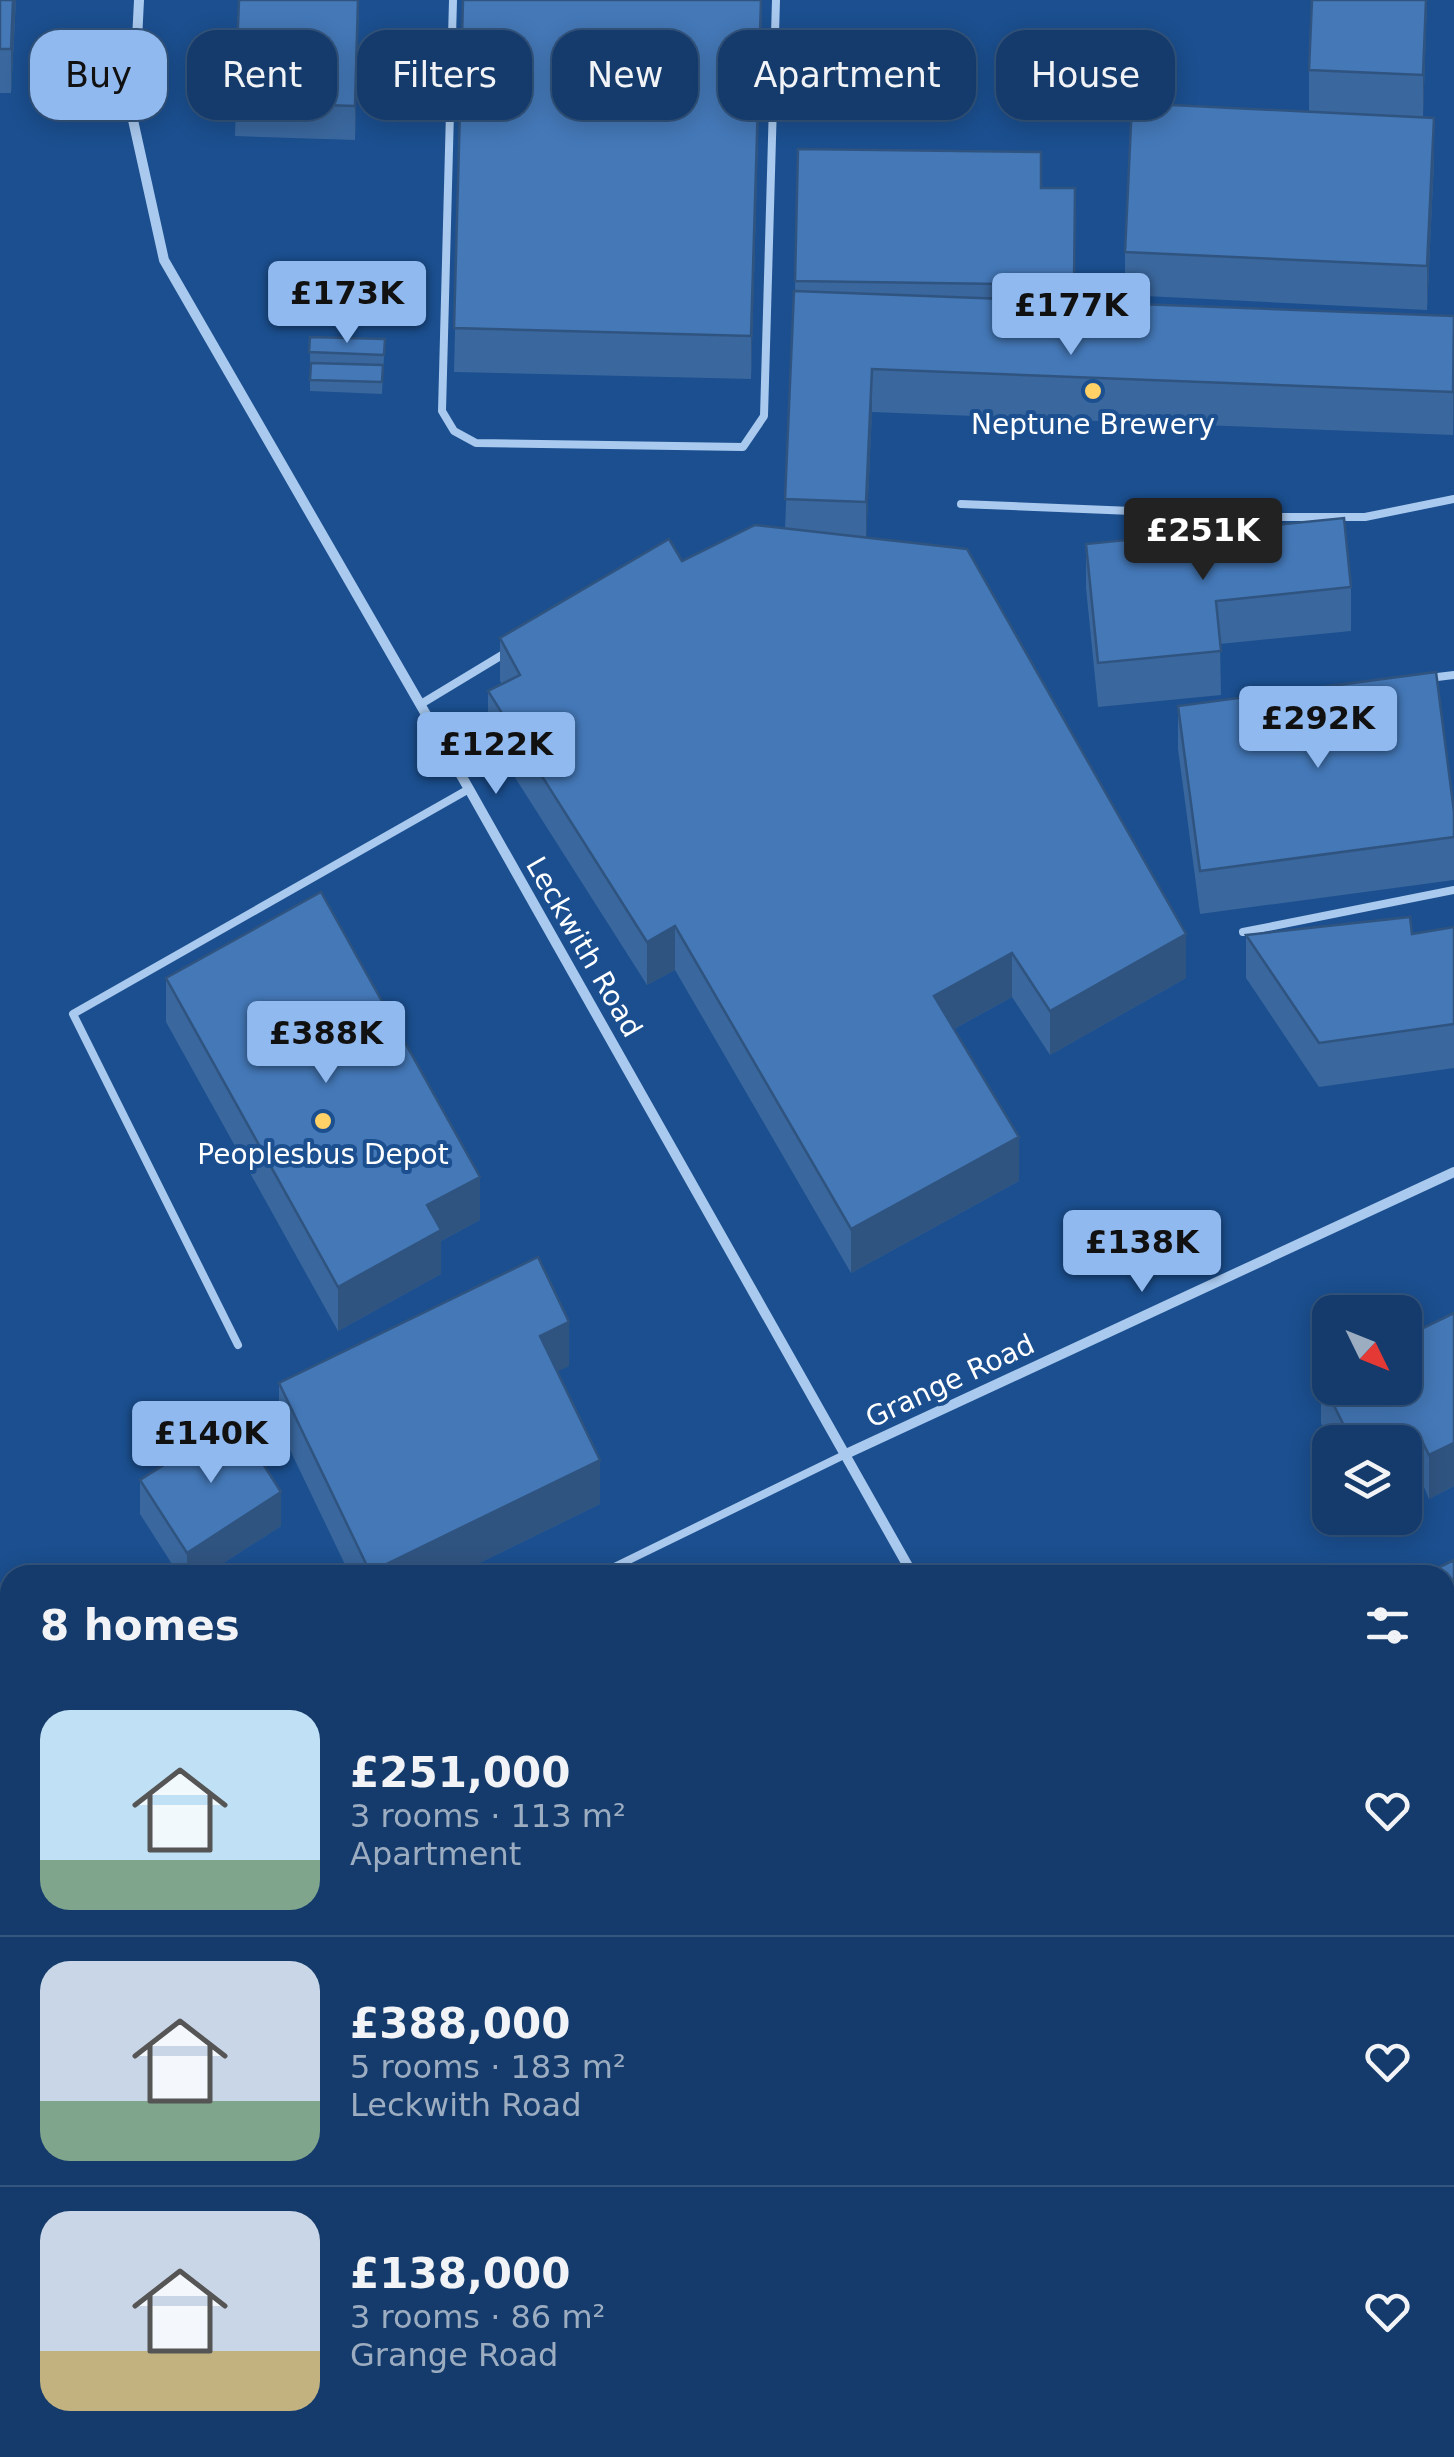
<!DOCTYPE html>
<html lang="en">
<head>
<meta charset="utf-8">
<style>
  :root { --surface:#143b6b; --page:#1d4271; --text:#f1f3f6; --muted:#9dadc1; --line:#33557e; --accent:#90b9f0 }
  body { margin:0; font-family:"DejaVu Sans",sans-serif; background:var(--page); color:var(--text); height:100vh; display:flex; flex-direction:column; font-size:38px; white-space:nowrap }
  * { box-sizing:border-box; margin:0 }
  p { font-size:32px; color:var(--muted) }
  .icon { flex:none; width:55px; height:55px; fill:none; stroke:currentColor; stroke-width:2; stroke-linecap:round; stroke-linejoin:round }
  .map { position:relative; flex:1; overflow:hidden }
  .drawer { position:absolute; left:0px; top:1565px; width:1455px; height:892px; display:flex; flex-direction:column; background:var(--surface); border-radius:30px 30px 0 0; box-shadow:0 5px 25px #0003,0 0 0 2px var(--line) }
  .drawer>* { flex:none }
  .hud { position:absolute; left:30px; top:30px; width:1395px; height:90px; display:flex; gap:20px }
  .needle { width:65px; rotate:133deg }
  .buttons { position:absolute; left:1312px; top:1295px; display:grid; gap:20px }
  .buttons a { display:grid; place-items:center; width:110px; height:110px; border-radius:20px; background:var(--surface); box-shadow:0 5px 25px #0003,0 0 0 2px var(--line); font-size:50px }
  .price { position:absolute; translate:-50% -85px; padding:0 22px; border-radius:10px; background:var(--accent); color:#111; font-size:32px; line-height:65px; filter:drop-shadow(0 2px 5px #0008) }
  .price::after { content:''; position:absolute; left:50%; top:60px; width:30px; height:22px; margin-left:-15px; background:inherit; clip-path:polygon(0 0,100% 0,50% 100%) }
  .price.current { background:#222; color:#fff }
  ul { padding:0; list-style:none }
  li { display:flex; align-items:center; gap:30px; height:250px; padding:0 40px }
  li+li { border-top:2px solid var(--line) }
  li span { display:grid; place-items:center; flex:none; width:280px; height:200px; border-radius:30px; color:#555 }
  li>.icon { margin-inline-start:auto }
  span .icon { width:120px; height:120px; fill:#fffc; stroke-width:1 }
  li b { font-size:42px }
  h2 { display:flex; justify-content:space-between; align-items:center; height:120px; padding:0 40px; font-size:42px }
  .pill { padding:0 35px; border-radius:30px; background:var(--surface); box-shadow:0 5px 25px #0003,0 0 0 2px var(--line); font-size:35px; line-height:90px }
  .pill.current { background:var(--accent); color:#111 }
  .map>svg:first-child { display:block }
</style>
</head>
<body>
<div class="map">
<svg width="1454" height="2457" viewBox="0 0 1454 2457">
  <rect width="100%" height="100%" fill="#1b4f8f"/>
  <path fill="#2e69ad" d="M10 2251V2448H263L268 2457H0V2256Z
    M1454 2405V2457H1320L1338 2448H1445V2408Z"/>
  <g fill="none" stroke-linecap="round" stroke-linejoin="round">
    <path stroke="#a9c9ee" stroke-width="8" d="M453 0 442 411 454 431 476 443 743 447 764 416 776 0
      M961 504 1279 517H1365L1454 499
      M1429 678 1454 675
      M421 704 507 652
      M1243 932 1454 890
      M238 1345 73 1014 469 789
      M598 1575 846 1454"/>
    <path stroke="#a9c9ee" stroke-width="10" d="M139 0 133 120 164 260 469 789 913 1575
      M846 1454 1454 1172"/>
  </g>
  <path fill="#3a679d" d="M0 0H16L11 93H0Z
    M239 0H359L355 140 235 136Z
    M463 0H762L751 379 454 372Z
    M1427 0 1423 117 1434 161 1427 310 1125 295V252L1309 111V70Z
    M798 149 1041 188H1075L1074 302 1454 316 1453 435 872 412 866 538 1186 978 1050 1055 1012 997 954 1029 1019 1181 851 1273 675 970 647 985 488 735V691L502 684 500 681V638L682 561 785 528 795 291Z
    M310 337 385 339 382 394 310 391Z
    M1086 544 1351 587V631L1220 644 1221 695 1098 707 1086 588Z
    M1178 706 1454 812V880L1200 914 1178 749Z
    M1454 927V1068L1319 1087 1246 978V935L1412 934Z
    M166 978 480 1220 441 1241V1274L338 1331 166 1022Z
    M1454 1313V1486L1429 1499 1405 1442H1330L1321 1423V1379Z
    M569 1366 557 1371 600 1504 455 1575H350L279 1427V1383Z
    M140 1480 281 1526 205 1575H179L140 1514Z
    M1454 1560V1748L1445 1730V1575Z"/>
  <path fill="#305480" d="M13 0H16L11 93V49Z
    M358 0H359L355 140V106Z
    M761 0H762L751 379V336Z
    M1426 0H1427L1423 118V75Z
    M1434 118V161L1427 310V266Z
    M1454 354V397L1453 435V392Z
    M872 369V412L866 546V502Z
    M675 926V970L647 985V942Z
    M1186 934V978L1050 1055V1011Z
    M1012 953V997L934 1040V996Z
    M1019 1137V1181L851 1273V1229Z
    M480 1177V1220L441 1241V1274L338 1331V1287L427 1205Z
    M569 1322V1366L540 1380V1336Z
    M1420 1437V1480L1405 1488V1444Z
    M1454 1443V1486L1429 1499V1455Z
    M600 1460V1504L455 1575H370V1572Z
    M281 1492V1526L205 1575H187V1553Z"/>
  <path fill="#4478b7" stroke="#305480" stroke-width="2.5" d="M0 0H13L11 49H0Z
    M239 0H358L355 106 235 102Z
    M463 0H761L751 336 454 328Z
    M1312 0H1426L1423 75 1309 70Z
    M1132 103 1434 118 1427 266 1125 252Z
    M798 149 1041 152V188H1075L1074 285 795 281Z
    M794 291 1454 316 1453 392 872 369 866 502 785 499Z
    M310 337 385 339 384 355 309 352Z
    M311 363 383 365 382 382 310 380Z
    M1344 518 1351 587 1216 601 1221 651 1098 663 1086 544Z
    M755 525 967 549 1186 934 1050 1011 1012 953 934 996 1019 1137 851 1229 675 926 647 942 488 691 520 675 500 638 669 539 682 561Z
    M1436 672 1454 812V837L1200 871 1178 706Z
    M321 892 480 1177 427 1205 441 1230 338 1287 166 978Z
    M1410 917 1412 934 1454 927V1024L1319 1043 1246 935Z
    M538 1257 569 1322 540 1336 600 1460 370 1572 279 1383Z
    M1454 1313V1443L1429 1455 1420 1437 1405 1444V1442H1352L1321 1379 1330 1374V1388H1405V1337Z
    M235 1420 281 1492 187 1553 140 1480Z
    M1454 1560V1714L1445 1696V1575H1423Z"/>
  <g fill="#ffd166" stroke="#1b4f8f" stroke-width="4">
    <circle cx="1093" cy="391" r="10"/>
    <circle cx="323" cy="1121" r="10"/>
  </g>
  <g text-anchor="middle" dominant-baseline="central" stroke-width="8" stroke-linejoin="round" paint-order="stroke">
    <g font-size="28" fill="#fff" stroke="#1b4f8f">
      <text x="1093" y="424">Neptune Brewery</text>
      <text x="323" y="1154">Peoplesbus Depot</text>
    </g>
    <g font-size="28" fill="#fff" stroke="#1b4f8f">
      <text transform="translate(584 947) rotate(60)">Leckwith Road</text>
      <text transform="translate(950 1381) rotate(-25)">Grange Road</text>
    </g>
  </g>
</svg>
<div class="buttons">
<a><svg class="needle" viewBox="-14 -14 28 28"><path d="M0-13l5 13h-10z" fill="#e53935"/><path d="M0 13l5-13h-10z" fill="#9dadc1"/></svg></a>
<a><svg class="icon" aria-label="layers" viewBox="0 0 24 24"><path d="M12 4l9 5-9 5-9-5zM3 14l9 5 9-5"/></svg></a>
</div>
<b class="price" style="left:347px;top:346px">£173K</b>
<b class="price" style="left:1071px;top:358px">£177K</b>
<b class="price current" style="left:1203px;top:583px">£251K</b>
<b class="price" style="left:1318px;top:771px">£292K</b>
<b class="price" style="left:496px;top:797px">£122K</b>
<b class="price" style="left:326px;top:1086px">£388K</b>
<b class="price" style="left:1142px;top:1295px">£138K</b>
<b class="price" style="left:211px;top:1486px">£140K</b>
<div class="hud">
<a class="pill current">Buy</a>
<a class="pill">Rent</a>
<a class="pill">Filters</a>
<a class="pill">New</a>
<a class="pill">Apartment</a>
<a class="pill">House</a>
</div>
<section class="drawer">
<h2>8 homes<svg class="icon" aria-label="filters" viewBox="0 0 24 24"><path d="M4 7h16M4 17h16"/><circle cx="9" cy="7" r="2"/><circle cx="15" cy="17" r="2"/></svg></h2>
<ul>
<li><span style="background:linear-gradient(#bfe0f5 75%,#7fa58c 0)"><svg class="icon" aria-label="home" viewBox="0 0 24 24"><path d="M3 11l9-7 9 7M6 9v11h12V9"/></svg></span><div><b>£251,000</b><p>3 rooms · 113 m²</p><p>Apartment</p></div><svg class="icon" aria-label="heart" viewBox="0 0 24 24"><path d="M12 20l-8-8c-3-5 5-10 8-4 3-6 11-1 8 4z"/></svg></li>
<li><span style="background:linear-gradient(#c9d6e8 70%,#7fa58c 0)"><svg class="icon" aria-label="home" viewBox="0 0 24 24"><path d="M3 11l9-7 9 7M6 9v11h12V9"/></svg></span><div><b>£388,000</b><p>5 rooms · 183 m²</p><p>Leckwith Road</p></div><svg class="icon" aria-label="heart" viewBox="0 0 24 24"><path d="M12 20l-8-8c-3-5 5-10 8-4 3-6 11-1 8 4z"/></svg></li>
<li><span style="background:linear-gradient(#c9d6e8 70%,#c2b280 0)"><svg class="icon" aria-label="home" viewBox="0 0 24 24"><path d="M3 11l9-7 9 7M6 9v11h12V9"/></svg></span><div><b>£138,000</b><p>3 rooms · 86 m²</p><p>Grange Road</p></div><svg class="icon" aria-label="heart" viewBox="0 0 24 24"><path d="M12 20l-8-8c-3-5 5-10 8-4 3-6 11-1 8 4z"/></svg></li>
</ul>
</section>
</div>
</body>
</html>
